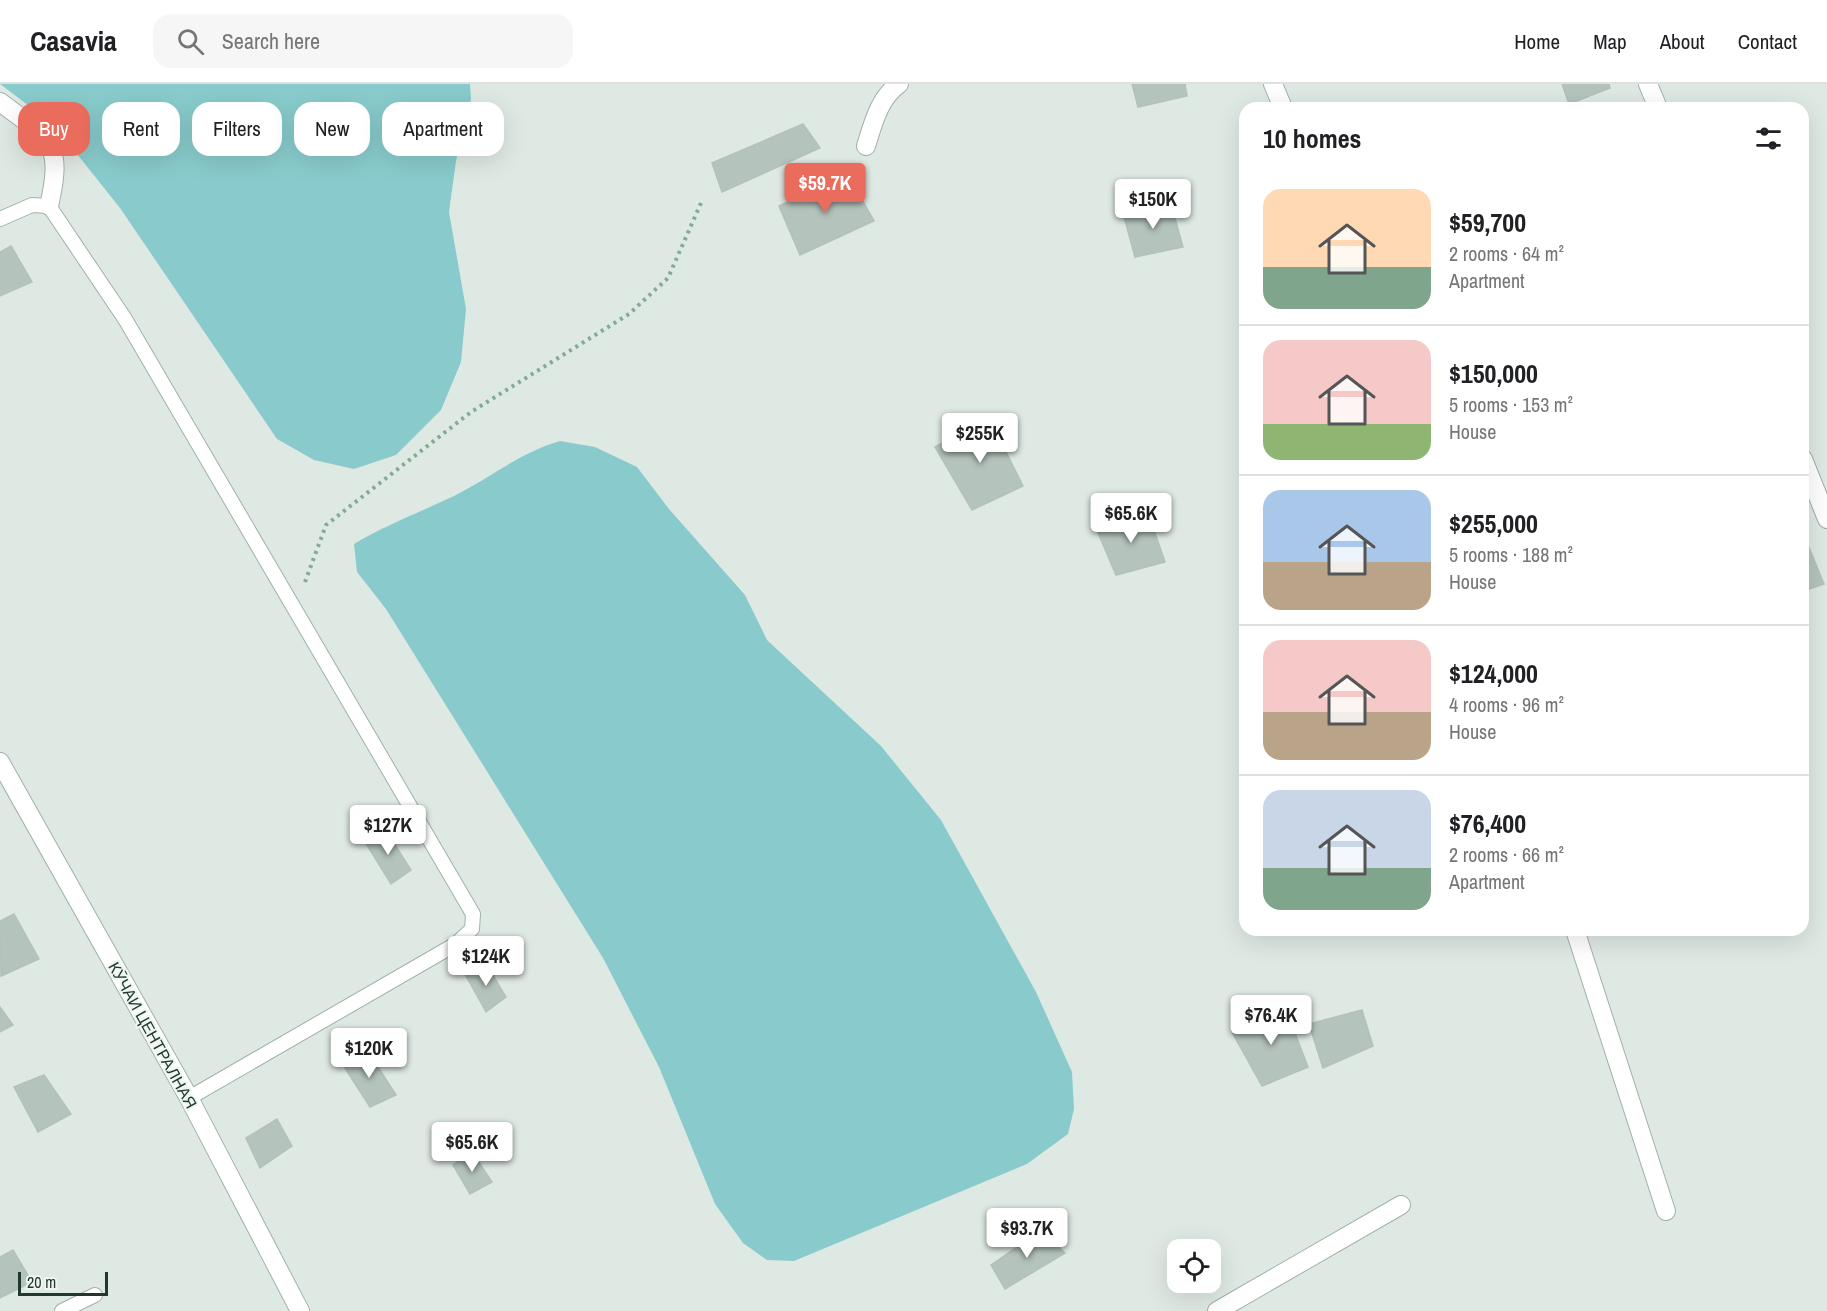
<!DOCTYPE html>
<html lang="en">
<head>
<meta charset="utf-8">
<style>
  :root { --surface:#fff; --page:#f6f6f6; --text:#202124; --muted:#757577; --line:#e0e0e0; --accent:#e96c5d }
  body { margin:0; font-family:"Archivo Narrow",sans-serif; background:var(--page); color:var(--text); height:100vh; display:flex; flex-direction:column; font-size:22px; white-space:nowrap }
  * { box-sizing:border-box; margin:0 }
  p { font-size:20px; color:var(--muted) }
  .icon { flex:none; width:33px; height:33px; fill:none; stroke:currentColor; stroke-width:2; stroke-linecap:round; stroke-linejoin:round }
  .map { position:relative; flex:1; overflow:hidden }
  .panel { position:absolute; left:1239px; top:18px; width:570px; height:834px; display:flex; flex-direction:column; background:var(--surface); border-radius:18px; box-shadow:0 6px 24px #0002 }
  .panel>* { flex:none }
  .guide { position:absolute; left:18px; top:18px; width:570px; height:54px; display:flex; gap:12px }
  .fabs { position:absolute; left:1167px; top:1155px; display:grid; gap:12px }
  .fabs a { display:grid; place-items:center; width:54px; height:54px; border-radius:12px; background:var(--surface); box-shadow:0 6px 24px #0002; font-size:30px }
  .scale { position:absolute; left:18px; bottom:15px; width:90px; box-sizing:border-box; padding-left:6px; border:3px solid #21382f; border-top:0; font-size:16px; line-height:21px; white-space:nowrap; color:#21382f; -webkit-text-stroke:4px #eff6f1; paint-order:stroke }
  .price { position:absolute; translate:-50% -51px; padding:0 14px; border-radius:6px; background:#fff; color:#222; font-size:20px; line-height:39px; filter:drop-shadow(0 2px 3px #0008) }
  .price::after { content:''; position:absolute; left:50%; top:36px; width:18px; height:14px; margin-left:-9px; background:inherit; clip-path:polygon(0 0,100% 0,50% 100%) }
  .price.on { background:var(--accent); color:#fff }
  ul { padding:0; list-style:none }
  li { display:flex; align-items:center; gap:18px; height:150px; padding:0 24px }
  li+li { border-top:2px solid var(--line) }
  li span { display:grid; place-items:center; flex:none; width:168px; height:120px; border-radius:18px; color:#555 }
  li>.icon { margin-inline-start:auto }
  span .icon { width:72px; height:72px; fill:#fffc; stroke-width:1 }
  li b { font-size:26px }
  h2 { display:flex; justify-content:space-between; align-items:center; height:72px; padding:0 24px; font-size:26px }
  .pill { padding:0 21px; border-radius:18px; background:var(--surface); box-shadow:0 6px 24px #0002; font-size:21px; line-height:54px }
  .pill.on { background:var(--accent); color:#fff }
  header { display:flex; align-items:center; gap:36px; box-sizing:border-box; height:84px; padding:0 30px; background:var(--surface); border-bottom:2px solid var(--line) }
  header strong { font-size:28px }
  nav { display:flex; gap:33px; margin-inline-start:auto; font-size:21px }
  .search { width:420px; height:54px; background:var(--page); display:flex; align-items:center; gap:15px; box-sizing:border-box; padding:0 21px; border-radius:18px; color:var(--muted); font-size:22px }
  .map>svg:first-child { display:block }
</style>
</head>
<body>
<header>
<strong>Casavia</strong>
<div class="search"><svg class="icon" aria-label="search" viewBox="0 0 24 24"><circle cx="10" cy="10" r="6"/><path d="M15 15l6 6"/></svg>Search here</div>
<nav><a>Home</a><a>Map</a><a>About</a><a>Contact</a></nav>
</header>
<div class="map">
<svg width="1827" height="1227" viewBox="0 0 1827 1227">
  <rect width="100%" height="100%" fill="#dfe9e3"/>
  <path fill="#89cbcc" d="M0 0H470L471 15 456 77 449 128 466 225 461 278 441 326 396 371 354 385 314 376 277 355 120 124 53 40Z
    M560 357 595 363 637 383 669 425 745 511 767 556 881 662 941 736 1036 908 1072 988 1074 1025 1068 1050 1027 1080 794 1177 767 1176 743 1159 715 1120 659 983 603 874 386 525 357 488 354 460C386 441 420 428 454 412 490 394 521 368 560 357Z"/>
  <path fill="#b4c4bc" stroke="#b2c2b9" stroke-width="1.5" d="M1132 0H1185L1187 12 1138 23Z
    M1562 0H1609L1610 4 1569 20Z
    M803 40 820 64 722 108 712 79Z
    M847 89 874 137 800 171 779 122Z
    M1171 120 1183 163 1135 173 1123 129Z
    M11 162 32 198 0 212V168Z
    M988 332 1023 402 972 426 935 363Z
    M1148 428 1165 478 1116 491 1096 444Z
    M1803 449 1824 500 1803 507Z
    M383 742 411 786 391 800 365 758Z
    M14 830 39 875 1 892 0 837Z
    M485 878 506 913 486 928 465 890Z
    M1284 920 1308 983 1262 1002 1232 948Z
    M0 923 13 941 0 948Z
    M1362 926 1373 962 1323 984 1309 940Z
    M369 969 396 1011 370 1023 341 978Z
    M44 991 71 1030 38 1048 14 1003Z
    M277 1035 292 1062 260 1084 246 1054Z
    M472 1068 492 1098 470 1110 453 1081Z
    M1042 1146 1065 1169 1005 1205 991 1181Z
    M13 1166 32 1198 0 1214V1173Z"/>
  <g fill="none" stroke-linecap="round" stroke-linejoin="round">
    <defs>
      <path id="lane" d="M0 135 32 121 49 122 125 235 473 830 472 845 456 860 189 1014
        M62 1227 95 1211"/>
      <path id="street" d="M1273 0 1283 24
        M1648 0 1658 24
        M0 18C49 55 64 57 49 122
        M866 62C873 40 879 14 899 0
        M1803 375 1827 435
        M0 678 189 1014 300 1227
        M1575 846 1666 1127
        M1217 1227 1401 1121"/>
    </defs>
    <use href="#lane" stroke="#a2b0a9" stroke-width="16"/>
    <use href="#street" stroke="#a2b0a9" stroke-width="20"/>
    <path stroke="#81ab98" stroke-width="4" stroke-dasharray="3 4.5" stroke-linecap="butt" d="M305 498 326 441 471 328 629 230 668 194 701 119"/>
    <use href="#lane" stroke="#fff" stroke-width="14"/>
    <use href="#street" stroke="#fff" stroke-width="18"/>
  </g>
  <g text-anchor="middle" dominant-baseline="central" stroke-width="4.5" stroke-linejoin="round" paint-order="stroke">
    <g font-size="16" fill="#21382f" stroke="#eff6f1">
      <text transform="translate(153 951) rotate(61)">КӮЧАИ ЦЕНТРАЛНАЯ</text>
    </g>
  </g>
</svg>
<div class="fabs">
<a><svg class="icon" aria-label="locate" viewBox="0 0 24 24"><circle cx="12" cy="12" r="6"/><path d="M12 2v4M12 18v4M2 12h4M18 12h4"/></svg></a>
</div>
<div class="scale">20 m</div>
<b class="price on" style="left:825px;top:130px">$59.7K</b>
<b class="price" style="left:1153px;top:146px">$150K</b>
<b class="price" style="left:980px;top:380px">$255K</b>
<b class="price" style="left:1131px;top:460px">$65.6K</b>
<b class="price" style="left:388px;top:772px">$127K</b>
<b class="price" style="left:486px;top:903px">$124K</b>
<b class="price" style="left:1271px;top:962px">$76.4K</b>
<b class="price" style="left:369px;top:995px">$120K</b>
<b class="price" style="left:472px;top:1089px">$65.6K</b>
<b class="price" style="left:1027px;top:1175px">$93.7K</b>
<div class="guide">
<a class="pill on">Buy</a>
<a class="pill">Rent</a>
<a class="pill">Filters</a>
<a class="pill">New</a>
<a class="pill">Apartment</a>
</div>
<section class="panel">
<h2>10 homes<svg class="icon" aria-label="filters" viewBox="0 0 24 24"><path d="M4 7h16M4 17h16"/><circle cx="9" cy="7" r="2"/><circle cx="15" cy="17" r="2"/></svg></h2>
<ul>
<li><span style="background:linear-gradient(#ffd9b3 65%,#7fa58c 0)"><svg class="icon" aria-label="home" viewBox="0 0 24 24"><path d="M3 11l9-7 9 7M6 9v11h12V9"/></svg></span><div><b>$59,700</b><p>2 rooms · 64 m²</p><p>Apartment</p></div></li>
<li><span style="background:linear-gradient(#f6c9c9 70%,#8fb573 0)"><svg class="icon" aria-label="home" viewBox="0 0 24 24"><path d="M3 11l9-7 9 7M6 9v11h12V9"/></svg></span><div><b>$150,000</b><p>5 rooms · 153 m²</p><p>House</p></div></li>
<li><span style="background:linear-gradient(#a9c7e8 60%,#b9a48a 0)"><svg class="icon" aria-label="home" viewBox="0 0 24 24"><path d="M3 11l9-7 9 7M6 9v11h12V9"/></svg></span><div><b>$255,000</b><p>5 rooms · 188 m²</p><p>House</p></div></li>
<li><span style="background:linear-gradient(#f6c9c9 60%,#b9a48a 0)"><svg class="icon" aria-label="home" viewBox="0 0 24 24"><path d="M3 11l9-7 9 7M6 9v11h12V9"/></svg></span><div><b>$124,000</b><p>4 rooms · 96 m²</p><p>House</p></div></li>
<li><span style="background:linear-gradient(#c9d6e8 65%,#7fa58c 0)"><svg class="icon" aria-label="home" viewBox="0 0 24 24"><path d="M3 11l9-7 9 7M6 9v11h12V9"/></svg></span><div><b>$76,400</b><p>2 rooms · 66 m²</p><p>Apartment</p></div></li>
</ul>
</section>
</div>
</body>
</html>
